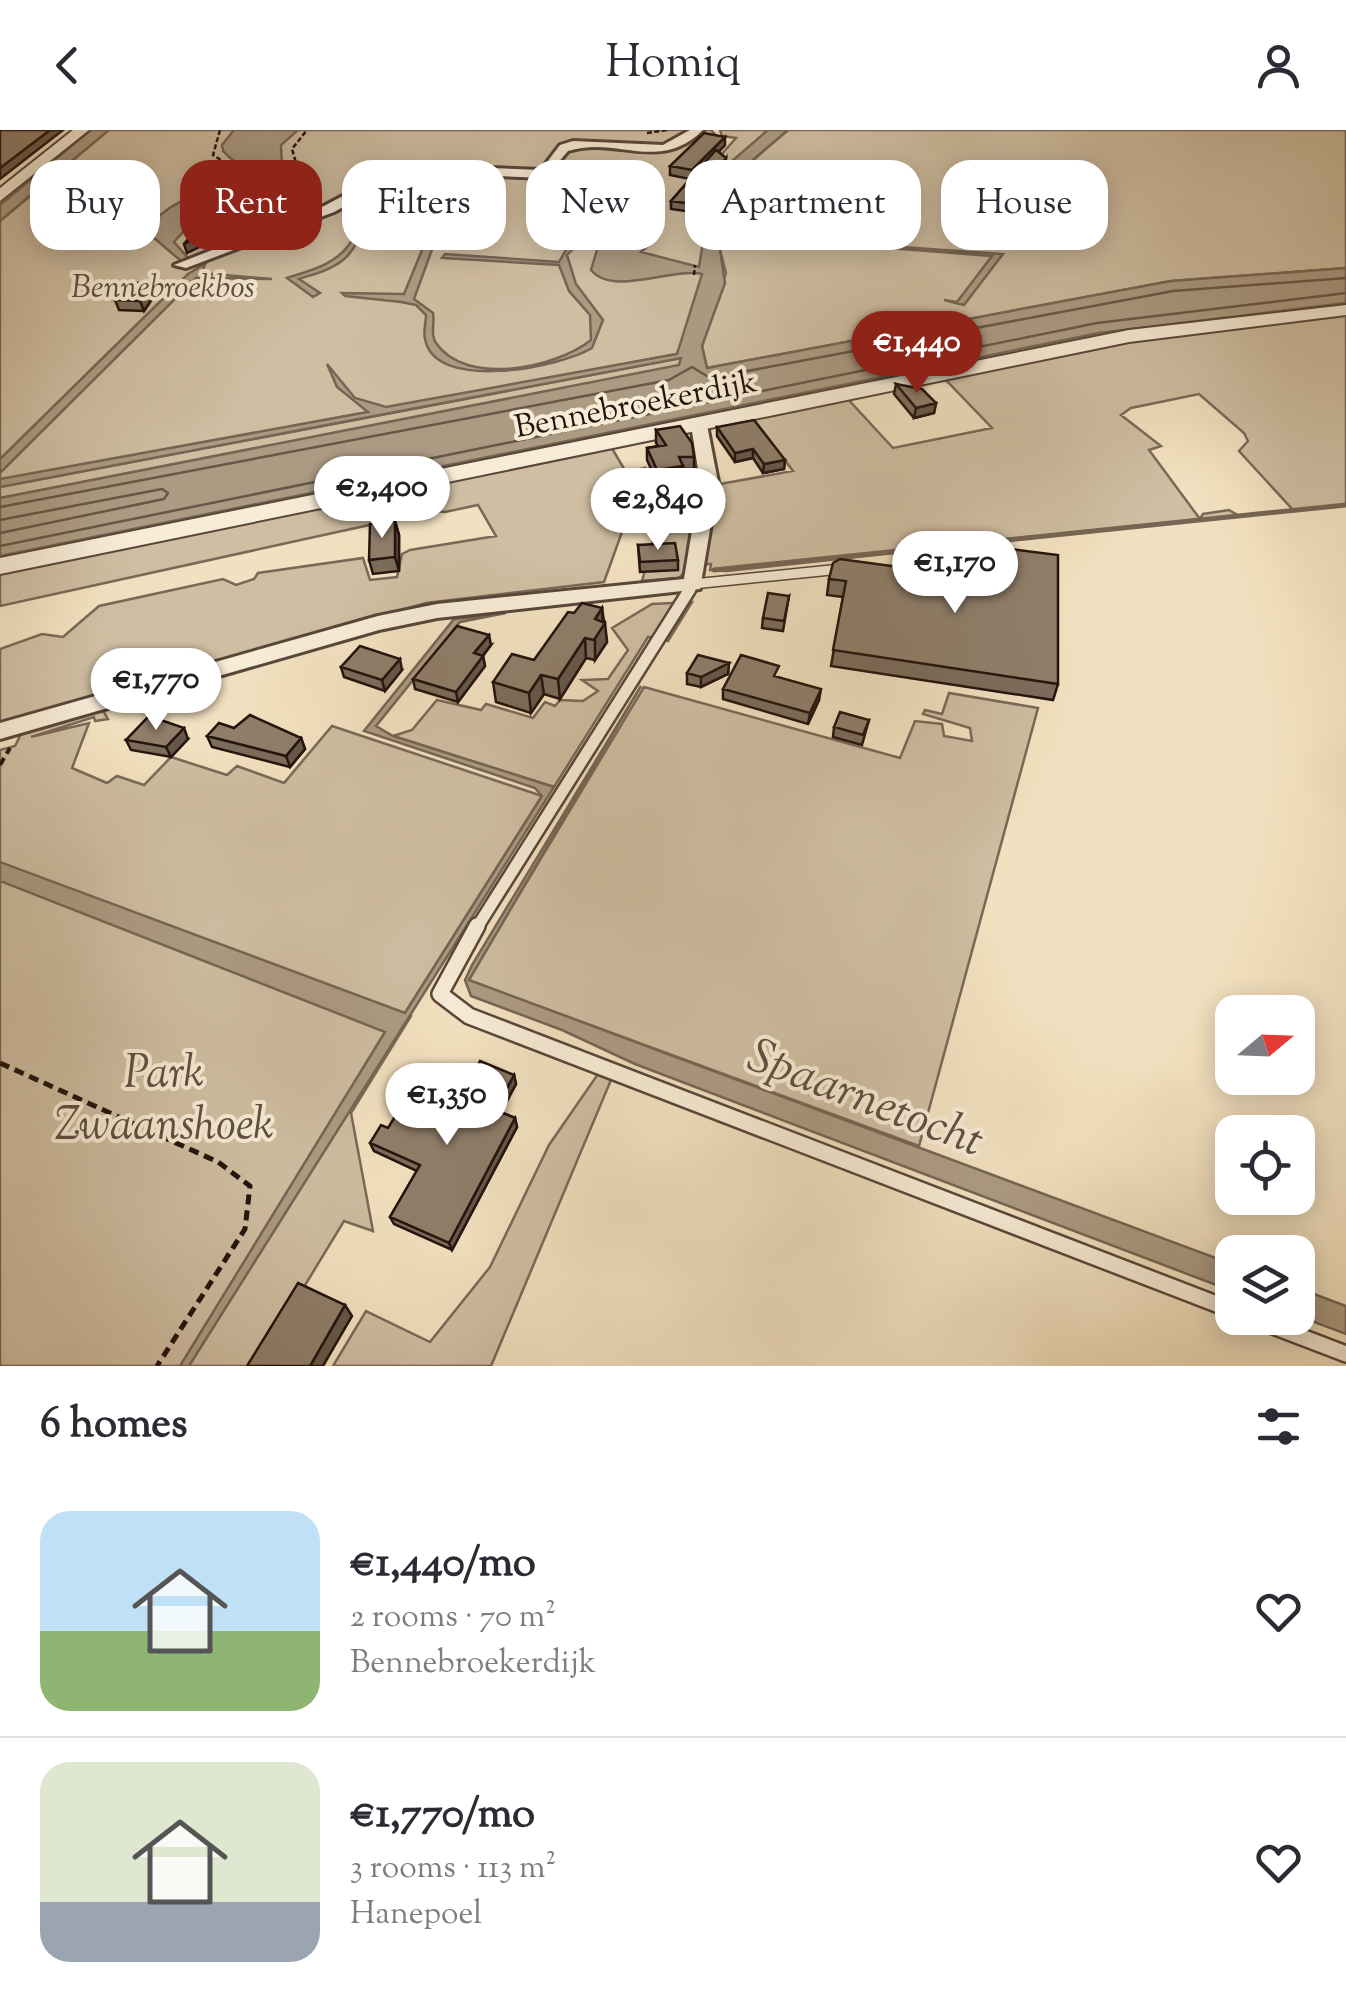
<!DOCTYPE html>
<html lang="en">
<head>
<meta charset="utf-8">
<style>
  :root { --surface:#fff; --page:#f2f2f3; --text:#2b2b33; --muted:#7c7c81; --line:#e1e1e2; --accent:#8f2418 }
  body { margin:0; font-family:"Sorts Mill Goudy",serif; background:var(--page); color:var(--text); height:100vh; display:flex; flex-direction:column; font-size:38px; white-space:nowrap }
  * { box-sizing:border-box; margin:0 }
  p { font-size:32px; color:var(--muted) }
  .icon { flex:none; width:55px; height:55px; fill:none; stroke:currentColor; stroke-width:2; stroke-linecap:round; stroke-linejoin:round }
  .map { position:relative; height:1236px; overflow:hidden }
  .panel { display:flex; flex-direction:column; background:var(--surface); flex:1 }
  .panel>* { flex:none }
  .top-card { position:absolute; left:30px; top:30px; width:1288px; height:90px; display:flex; gap:20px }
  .needle { width:65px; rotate:71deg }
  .buttons { position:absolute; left:1215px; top:865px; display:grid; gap:20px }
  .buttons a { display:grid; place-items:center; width:100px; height:100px; border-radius:20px; background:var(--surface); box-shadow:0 5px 25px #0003; font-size:50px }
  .price { position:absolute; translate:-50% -85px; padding:0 22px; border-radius:35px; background:#fff; color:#222; font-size:32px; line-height:65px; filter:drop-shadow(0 2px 5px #0008) }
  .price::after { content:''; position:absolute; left:50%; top:60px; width:30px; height:22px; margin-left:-15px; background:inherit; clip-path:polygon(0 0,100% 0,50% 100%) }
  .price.on { background:var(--accent); color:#fff }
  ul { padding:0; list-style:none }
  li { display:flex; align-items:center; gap:30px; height:250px; padding:0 40px }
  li+li { border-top:2px solid var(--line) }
  li span { display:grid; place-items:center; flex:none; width:280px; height:200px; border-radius:30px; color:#555 }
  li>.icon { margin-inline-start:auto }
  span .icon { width:120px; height:120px; fill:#fffc; stroke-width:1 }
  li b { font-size:42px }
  h2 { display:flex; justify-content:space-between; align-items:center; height:120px; padding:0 40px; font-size:42px }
  .tag { padding:0 35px; border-radius:30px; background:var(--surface); box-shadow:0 5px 25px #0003; font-size:35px; line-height:90px }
  .tag.on { background:var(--accent); color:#fff }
  header { display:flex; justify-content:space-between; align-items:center; height:130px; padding:0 40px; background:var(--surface); font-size:45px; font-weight:600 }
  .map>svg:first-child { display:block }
</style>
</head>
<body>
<header><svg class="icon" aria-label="back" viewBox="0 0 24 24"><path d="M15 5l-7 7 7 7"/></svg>Homiq<svg class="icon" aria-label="person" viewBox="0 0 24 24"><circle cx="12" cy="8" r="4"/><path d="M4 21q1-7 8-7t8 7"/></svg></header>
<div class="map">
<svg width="1346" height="1236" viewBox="0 0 1346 1236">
  <rect width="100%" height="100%" fill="#f2e1c0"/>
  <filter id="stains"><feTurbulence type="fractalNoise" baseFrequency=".002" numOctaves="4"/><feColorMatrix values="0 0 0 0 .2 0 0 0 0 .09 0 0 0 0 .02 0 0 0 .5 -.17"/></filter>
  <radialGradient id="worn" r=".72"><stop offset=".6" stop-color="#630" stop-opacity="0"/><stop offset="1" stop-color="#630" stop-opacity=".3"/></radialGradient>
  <path fill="#cfbea2" stroke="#7a6858" stroke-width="2.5" d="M98 0H711L720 10V26L736 8 722 6 720 0H768L726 38 718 37 702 158 677 224 0 351V78Z
    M788 0H1346V138L1171 151 707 238 702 216 726 143 720 120 726 53Z
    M1346 182V375L1294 381 1239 321 1248 311 1244 303 1199 264 1131 278 1121 285 1161 316 1149 320 1200 389 1203 384 1229 380 1239 386 727 441 710 440 711 434H705L714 355 793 341 751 286 846 267 893 318 992 298 943 247 1141 206Z
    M681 228 679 235 667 240 0 368V357Z
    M610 315 626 342 645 338 604 452 426 473 0 595V519L42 504 63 507 99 476 223 449 236 455 254 449 258 443 363 428 370 450 397 447 402 424 410 420 496 406 478 375 445 382 422 380 412 355Z
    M699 353 688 439 679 448 642 451 664 371 673 358Z
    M393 363V386L383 392 0 476V444Z
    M692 472 668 511 648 507 554 657 393 606 412 600 437 570 481 580 486 574 533 588 545 572 555 576 560 570 583 571 598 561 582 550 608 549 628 520 612 498 652 474Z
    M644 557 900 628 915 591 942 594 944 606 972 611 970 598 923 584 925 580 942 584 949 563 1038 578 919 1016 468 850Z
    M101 577 108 589 95 591 94 587 31 607 89 593 72 638 107 653 117 646 144 655 171 627 227 645 237 636 284 653 332 596 542 666 405 883 411 886 351 983 373 1101 344 1091 256 1236H0V620L15 616 24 598Z
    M598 944 611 950 491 1236H333L366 1181 430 1212 490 1137 549 1015Z"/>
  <path fill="#ac9b83" stroke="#766554" stroke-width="2.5" d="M91 0H109L0 91V75Z
    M234 0H298L281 15 282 40C261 49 238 37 223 21L222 15Z
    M768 0H788L726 53 720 120 725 153 702 216 707 238 1171 151 1346 138V173L1099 203 0 426V368L679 235 681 228 0 357V349L368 282 337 257 327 234 355 268 386 277 677 224 702 144C673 137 613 167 591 140L602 103 626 88 654 87 659 106 641 122 699 137 712 57 732 31Z
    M433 42 477 48 453 46 463 55 437 45 393 49C364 66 369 109 343 130 331 140 314 144 299 149L320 163 313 167 287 148C308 141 334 135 348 116 383 71 356 46 433 42Z
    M250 49 264 50 252 61 204 79 174 112 189 129 181 131 146 101C184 51 218 74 250 49Z
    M454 59 414 169 433 183C435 194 430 204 436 213 466 257 556 238 591 210L590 185 569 161 559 135 442 128 445 124 559 132 574 106 607 79H612L567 125 576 154 603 190 592 218C561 237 435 263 425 209 423 202 426 192 426 185L416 175 401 172 345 166 342 163 404 164 445 64Z
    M824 113 829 112 1003 124 964 175 944 170 957 172 992 126Z
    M206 133 201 143 272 149 196 148 0 343V329L188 144Z
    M506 483 460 492 376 596 393 606 554 657 189 1236H180L385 902 0 751V732L405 883 542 666 535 658 364 601 454 489Z
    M641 556 469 850 1232 1134V1161L635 934 562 900 471 866 465 850 472 835Z
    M1298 1158 1346 1176V1204L1298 1186Z"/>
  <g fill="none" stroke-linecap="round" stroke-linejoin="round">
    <path stroke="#685748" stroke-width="2.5" d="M0 377 669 250 692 237 710 248 1173 161 1346 148
      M0 390 162 359 168 363 164 369 0 403
      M0 416 1097 193 1346 163"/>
    <path stroke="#766554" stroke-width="5" d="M714 440 1346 375"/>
    <defs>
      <path id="service-far2" d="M689 461 693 454 831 440"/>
      <path id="service-far1" d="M476 799 690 459"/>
      <path id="service" d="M477 796 440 864 469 886 1232 1180
        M1252 1188 1346 1224"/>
      <path id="minor" d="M690 0H703C658 44 617 5 568 21L545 48 418 43 398 47 334 82 186 138 174 135 324 76 390 41 418 35 541 40 560 15 573 11 663 15Z
        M699 290 707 295 718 352 700 459 437 488 379 500 0 609V593L378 486 437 474 684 449 700 352 691 295Z"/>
      <path id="tertiary" d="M73 0H89L0 71V58Z
        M1346 175V185L1129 212 0 444V428L1129 200Z"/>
    </defs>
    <use href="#service-far2" stroke="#58463a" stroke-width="12"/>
    <use href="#service-far1" stroke="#58463a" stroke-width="16"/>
    <use href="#service" stroke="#58463a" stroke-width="20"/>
    <use href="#minor" stroke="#58463a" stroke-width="6"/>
    <use href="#tertiary" stroke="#58463a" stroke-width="4"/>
    <path stroke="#24130d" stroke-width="2.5" stroke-dasharray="5 2.5" stroke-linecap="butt" d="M220 0 213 25C235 40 256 46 283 46L296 33 292 19 307 0
      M647 3 667 0
      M694 145 695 135"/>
    <path stroke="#24130d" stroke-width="4" stroke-dasharray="8 5" stroke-linecap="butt" d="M0 635 10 618"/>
    <path stroke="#24130d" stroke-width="5" stroke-dasharray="10 6" stroke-linecap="butt" d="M0 933 218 1032 250 1056 245 1099 157 1236"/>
    <use href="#service-far2" stroke="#f7ecd6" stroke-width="9"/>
    <use href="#service-far1" stroke="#f7ecd6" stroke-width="11"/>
    <use href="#service" stroke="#f7ecd6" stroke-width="15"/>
    <use href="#minor" fill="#f7ecd6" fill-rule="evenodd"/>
    <use href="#tertiary" fill="#f7ecd6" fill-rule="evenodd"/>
  </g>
  <path fill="#7b6c5b" stroke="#24130d" stroke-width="2.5" d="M725 15 718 22 725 36 692 82 671 79V71L690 49 670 45V36Z
    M156 163 144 181 119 180 115 170Z
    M896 254 936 273 934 283 914 288 894 264Z
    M717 297 785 330 784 339 763 343 753 328 735 332 717 306Z
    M656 300 694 327V339H683V348L657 352 647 330V318L658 316 656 313Z
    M395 391 399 405V441L373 444 369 430Z
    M638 415 678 430V440L640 442Z
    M1003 418 1058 554 1053 570 831 536 843 467 827 465 829 449 998 451 999 433Z
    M789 466 783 501 762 498 763 488Z
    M602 478 607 512 595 530 586 528 560 569 544 564 531 583 496 572 493 552 534 530 574 483Z
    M491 515 483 526 485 536 458 572 415 559 413 549Z
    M729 533 728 544 701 557 687 554V543Z
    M341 537 402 540 385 561 344 547Z
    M778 547 819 570 808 594 723 569V559Z
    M869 590 862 615 833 607 834 597Z
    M234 598 301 608 305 619 290 637 212 617 207 606Z
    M188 609 171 627 131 620 126 610Z
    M514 945 516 954 501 982 515 988 517 997 452 1120 394 1094 390 1087 417 1041 374 1021 370 1013 388 998Z"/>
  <path fill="#64584a" stroke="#24130d" stroke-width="2.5" d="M50 0H63L0 49V38Z
    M725 7V15L692 49V40Z
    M726 28 725 36 692 82V74Z
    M234 76 236 85 222 106 187 123 184 114Z
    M152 153 156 163 144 181 140 171Z
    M936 273 934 283 914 288 916 278Z
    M753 319V328L735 332V323Z
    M785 330 784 339 763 343 764 334Z
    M683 336V348L657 352V340Z
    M395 391 399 405V441L395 427Z
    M602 478 603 496 605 493 607 512 595 530V489Z
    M489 505 491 515 476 534 474 523Z
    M585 508 586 528 560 569 558 549Z
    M483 526 485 536 458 572 456 562Z
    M400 529 402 540 385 561 382 550Z
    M729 533 728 544 701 557V547Z
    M541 545 544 564 531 583 529 563Z
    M821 559 819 570 808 594 810 583Z
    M184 598 188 609 171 627 166 617Z
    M301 608 305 619 290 637 286 626Z
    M514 945 516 954 497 989 495 980Z
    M515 988 517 997 452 1120 449 1113Z
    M345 1175 352 1186 323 1236H310Z"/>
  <path fill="#8f7e6a" stroke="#24130d" stroke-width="2.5" d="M0 0H50L0 38Z
    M704 3 725 7 692 40 670 36Z
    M716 20 726 28 692 74 671 71Z
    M215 76H234L219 96 184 114Z
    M128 153H152L140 171 115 170Z
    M896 254 922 259 936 273 916 278Z
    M754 290 785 330 764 334 753 319 735 323 717 297Z
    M680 296 692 313 694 327H679L683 336 657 340 647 318 666 315 656 300Z
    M395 391V427L369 430 370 394Z
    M675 413 678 430 640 432 638 415Z
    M1003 418 1058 425V554L833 520 846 451 829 449 833 433 840 429 1002 451Z
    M768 463 789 466 784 491 763 488Z
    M582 473 602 478 595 489 605 493 594 510 585 508 558 549 541 545 529 563 493 552 512 524 534 530 568 482 574 483Z
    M457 496 489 505 474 523 483 526 456 562 413 549Z
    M360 516 400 529 382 550 341 537Z
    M698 525 729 533 701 547 687 543Z
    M741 525 779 536 774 546 821 559 810 583 723 559Z
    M840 582 869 590 863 605 834 597Z
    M250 585 301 608 286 626 207 606 219 593 234 598Z
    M149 586 184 598 166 617 126 610Z
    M480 931 514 945 495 980 515 988 449 1113 390 1087 420 1035 370 1013 381 995 388 998 418 949 460 966Z
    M298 1153 345 1175 310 1236H247Z"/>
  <g text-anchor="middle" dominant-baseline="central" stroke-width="8" stroke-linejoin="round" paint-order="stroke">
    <g font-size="32" font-style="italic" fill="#604f41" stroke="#f7ecd6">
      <text x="163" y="159">Bennebroekbos</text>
    </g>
    <g font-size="32" fill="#24130d" stroke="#f7ecd6">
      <text transform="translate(636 276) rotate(-11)">Bennebroekerdijk</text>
    </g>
    <g font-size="45" font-style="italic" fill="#604f41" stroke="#f7ecd6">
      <text x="164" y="945">Park<tspan x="164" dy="52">Zwaanshoek</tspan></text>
    </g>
    <g font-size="48" font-style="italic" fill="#615042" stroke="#f7ecd6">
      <text transform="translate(865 971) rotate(21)">Spaarnetocht</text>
    </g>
  </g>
  <rect width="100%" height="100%" filter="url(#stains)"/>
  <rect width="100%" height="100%" fill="url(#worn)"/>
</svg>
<div class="buttons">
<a><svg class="needle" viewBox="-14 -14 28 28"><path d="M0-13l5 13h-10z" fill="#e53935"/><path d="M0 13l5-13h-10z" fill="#7c7c81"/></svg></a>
<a><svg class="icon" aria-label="locate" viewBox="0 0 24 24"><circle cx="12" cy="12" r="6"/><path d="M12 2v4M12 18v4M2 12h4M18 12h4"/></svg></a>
<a><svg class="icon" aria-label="layers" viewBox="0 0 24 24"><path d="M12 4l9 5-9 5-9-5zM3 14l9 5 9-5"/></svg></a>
</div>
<b class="price on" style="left:917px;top:266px">€1,440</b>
<b class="price" style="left:382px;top:411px">€2,400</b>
<b class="price" style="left:658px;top:423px">€2,840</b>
<b class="price" style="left:955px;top:486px">€1,170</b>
<b class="price" style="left:156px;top:603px">€1,770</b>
<b class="price" style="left:447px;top:1018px">€1,350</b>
<div class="top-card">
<a class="tag">Buy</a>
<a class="tag on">Rent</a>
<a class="tag">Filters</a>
<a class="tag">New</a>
<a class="tag">Apartment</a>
<a class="tag">House</a>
</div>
</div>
<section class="panel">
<h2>6 homes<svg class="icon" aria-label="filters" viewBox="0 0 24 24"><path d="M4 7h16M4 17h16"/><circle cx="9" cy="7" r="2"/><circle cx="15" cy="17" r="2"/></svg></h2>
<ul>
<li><span style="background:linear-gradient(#bfe0f5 60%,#8fb573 0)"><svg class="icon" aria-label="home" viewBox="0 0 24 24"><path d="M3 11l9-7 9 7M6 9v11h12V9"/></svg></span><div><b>€1,440/mo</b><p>2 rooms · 70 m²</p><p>Bennebroekerdijk</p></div><svg class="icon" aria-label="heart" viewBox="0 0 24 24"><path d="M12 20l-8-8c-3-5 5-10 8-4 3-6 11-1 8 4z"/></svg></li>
<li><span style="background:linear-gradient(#dfe7d0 70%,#9aa5b1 0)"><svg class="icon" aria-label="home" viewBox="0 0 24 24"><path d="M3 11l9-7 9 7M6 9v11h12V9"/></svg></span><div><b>€1,770/mo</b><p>3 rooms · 113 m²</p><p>Hanepoel</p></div><svg class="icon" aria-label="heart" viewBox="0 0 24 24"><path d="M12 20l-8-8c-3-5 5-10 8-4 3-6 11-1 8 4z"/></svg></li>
</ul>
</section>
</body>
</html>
